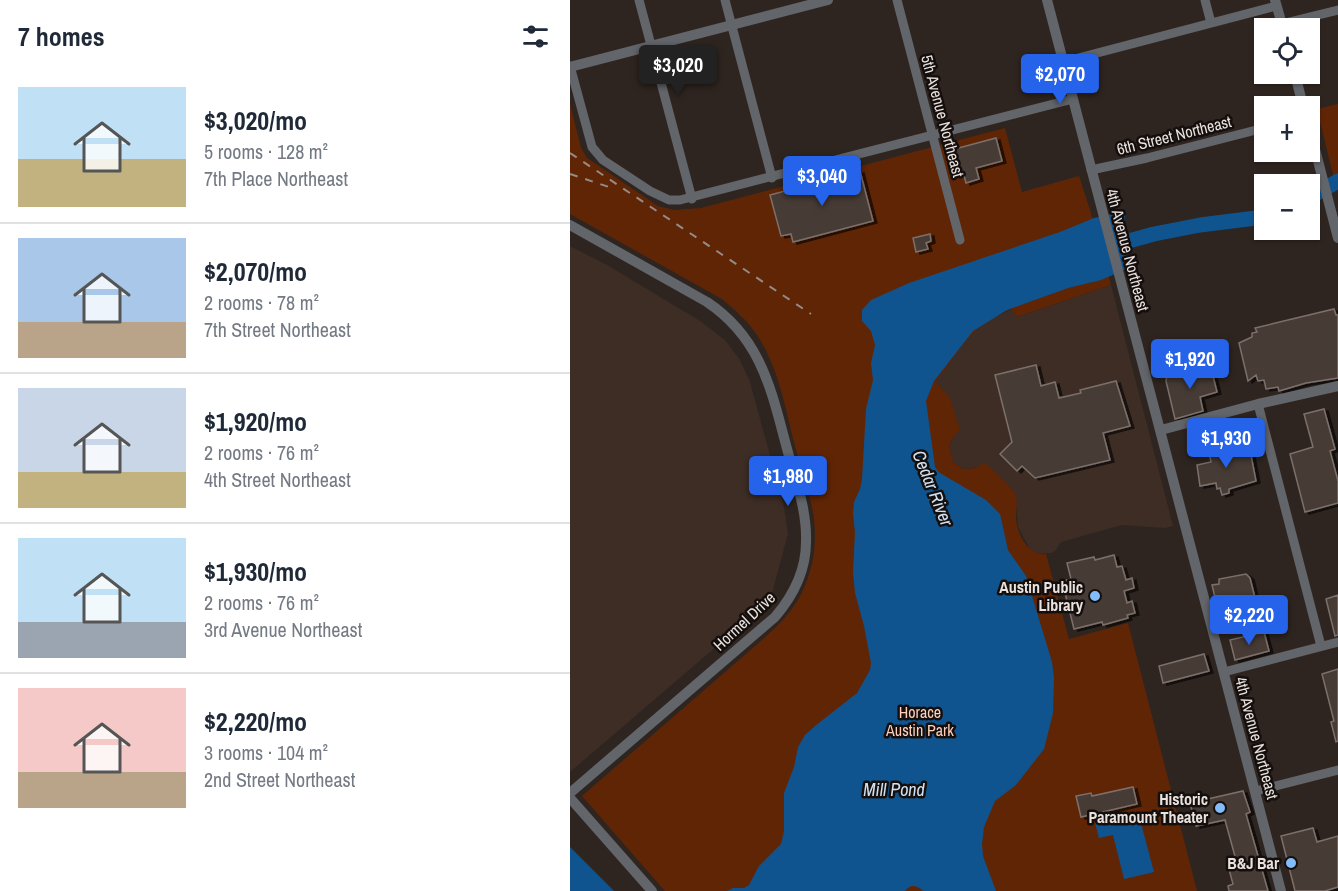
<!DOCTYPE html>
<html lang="en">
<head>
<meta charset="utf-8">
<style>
  :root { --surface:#fff; --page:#f6f6f7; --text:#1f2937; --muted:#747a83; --line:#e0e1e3; --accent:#2563eb }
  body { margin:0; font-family:"Archivo Narrow",sans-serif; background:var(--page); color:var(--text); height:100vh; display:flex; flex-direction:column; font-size:22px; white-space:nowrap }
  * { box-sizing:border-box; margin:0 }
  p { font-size:20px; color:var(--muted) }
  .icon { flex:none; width:33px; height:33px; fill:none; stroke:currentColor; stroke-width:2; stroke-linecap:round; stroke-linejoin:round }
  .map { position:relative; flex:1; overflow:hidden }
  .sheet { display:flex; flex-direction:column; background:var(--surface); width:570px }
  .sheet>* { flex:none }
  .tools { position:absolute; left:684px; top:18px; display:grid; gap:12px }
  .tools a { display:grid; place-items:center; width:66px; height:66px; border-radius:0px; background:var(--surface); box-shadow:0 2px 4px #0004; font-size:30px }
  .price { position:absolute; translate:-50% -51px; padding:0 14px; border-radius:6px; background:var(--accent); color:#fff; font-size:20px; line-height:39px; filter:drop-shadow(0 2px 3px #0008) }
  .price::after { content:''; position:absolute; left:50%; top:36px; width:18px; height:14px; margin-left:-9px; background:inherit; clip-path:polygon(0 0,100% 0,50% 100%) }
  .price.on { background:#222; color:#fff }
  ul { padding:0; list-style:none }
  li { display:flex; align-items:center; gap:18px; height:150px; padding:0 18px }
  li+li { border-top:2px solid var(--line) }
  li span { display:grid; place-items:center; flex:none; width:168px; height:120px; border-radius:0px; color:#555 }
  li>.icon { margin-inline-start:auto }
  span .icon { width:72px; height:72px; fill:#fffc; stroke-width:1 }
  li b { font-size:26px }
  h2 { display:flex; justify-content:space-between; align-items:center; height:72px; padding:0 18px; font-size:26px }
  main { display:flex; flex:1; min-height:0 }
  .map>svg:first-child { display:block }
</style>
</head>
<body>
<main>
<section class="sheet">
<h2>7 homes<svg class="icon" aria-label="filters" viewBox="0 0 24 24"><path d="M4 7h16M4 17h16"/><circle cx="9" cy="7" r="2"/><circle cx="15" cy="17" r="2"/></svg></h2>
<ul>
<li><span style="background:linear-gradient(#bfe0f5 60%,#c2b280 0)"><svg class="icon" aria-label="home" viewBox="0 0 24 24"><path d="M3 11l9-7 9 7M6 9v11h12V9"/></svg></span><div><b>$3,020/mo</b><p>5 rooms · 128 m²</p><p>7th Place Northeast</p></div></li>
<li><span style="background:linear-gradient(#a9c7e8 70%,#b9a48a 0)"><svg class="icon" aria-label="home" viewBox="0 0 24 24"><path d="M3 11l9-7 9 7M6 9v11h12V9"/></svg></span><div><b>$2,070/mo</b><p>2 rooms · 78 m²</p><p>7th Street Northeast</p></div></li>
<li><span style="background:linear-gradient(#c9d6e8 70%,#c2b280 0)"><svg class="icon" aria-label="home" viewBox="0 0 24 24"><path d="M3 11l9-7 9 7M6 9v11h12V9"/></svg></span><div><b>$1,920/mo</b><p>2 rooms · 76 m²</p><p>4th Street Northeast</p></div></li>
<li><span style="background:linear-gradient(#bfe0f5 70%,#9aa5b1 0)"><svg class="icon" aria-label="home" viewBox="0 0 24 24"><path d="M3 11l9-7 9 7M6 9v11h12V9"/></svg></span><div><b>$1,930/mo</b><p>2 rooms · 76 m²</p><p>3rd Avenue Northeast</p></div></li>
<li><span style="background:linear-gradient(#f6c9c9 70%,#b9a48a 0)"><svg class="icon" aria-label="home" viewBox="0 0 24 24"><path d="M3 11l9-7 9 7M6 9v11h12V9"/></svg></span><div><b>$2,220/mo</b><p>3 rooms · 104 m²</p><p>2nd Street Northeast</p></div></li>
</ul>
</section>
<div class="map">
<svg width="768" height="891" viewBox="0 0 768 891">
  <defs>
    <filter id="shadow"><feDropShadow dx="4" dy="2" stdDeviation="0" flood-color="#0009"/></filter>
  </defs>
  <rect width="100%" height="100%" fill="#2f2520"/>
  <path fill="#3d2d25" d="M0 246 37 265 130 321 155 340 170 360 180 382 214 507 218 534 202 593 196 601 183 615 0 772Z
    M541 285 603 526 595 528 552 525 491 542 485 551 481 553 465 554 461 551 448 527 446 500 443 491 410 467 393 469 383 462 379 445 385 434 364 381 403 331 421 319 442 309 447 317Z"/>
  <path fill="#602505" d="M0 104 11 148 17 158 88 206 104 210 131 208 435 128 452 192 509 176 520 210 541 285 447 317 441 309C400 324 391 351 365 381L380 398 390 430 385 434 379 445 383 462 393 469 405 468 415 463C422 470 442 487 445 494 448 501 446 510 446 518 447 534 458 556 476 554L499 639 558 623 627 891H95L12 796 192 640C214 621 231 602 239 574 245 557 246 537 244 519 241 497 233 474 227 453 216 414 210 369 187 335 178 321 165 310 152 299L0 214Z
    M768 104V181L765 183 747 109Z"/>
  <path fill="#10548f" d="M555 211V241L561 267 531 280 498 288 437 310 403 331 364 381 356 401 365 467 370 473 416 500 430 514 438 550 456 576 482 662 484 678 483 713 474 749 446 785 425 801 414 827 412 844 413 856 426 891H353C347 885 340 884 335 891H157L163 888H174L179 885 189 866 211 844 214 831V793L224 767 228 747 235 735 245 726 287 693 300 670 301 663 294 626 285 593 283 572 285 532 283 514 284 502 290 489 292 479 296 409 303 380 301 363 305 345 301 331 292 321V310L301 300 339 283 490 232 524 218Z
    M568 812 584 872 554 879 543 835 529 838 525 823Z
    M0 847 44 891H0Z"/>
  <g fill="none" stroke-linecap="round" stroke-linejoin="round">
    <path stroke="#10548f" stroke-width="15" d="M740 197 768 181
      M537 247 584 234 630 225 694 217"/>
  </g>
  <path fill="#463b36" stroke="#7d706b" stroke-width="1.5" filter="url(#shadow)" d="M426 138 432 161 406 168 409 179 396 183 393 172 387 173 381 150Z
    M290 171 303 221 223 242 221 234 211 236 200 195Z
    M360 234 361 241 356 243 358 249 346 252 343 238Z
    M764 309 766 315H768V378L736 383 709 391 708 387 696 389 694 380 688 381 686 375 678 381 669 343 682 337V333L687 332 685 328Z
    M640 364 647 392 630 397 633 411 605 419 596 381 597 375Z
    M466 365 471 386 485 382 489 398 511 393 510 390 546 381 560 426 533 433 540 460 465 478 452 466 447 471 430 454 442 442 425 375Z
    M754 409 765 449 760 451 768 481V503L735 512 720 454 743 447 734 414Z
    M650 441 653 458 680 450 686 481 659 489V493L652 495 650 488 647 489 646 483 630 486 627 465 641 462 637 443Z
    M544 555 547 567 552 566 556 580 562 578 564 588 554 591 557 603 562 601 565 613 557 615 558 618 533 625 532 622 504 629 492 581 501 579 497 563 524 557 525 560Z
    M676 574 680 578 688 610 650 618 642 585 649 584V579Z
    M768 595V635L765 636 756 599Z
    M694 632 699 651 665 660 660 640Z
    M634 654 639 671 593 683 589 666Z
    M768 669V741L766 742 761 722 764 721 752 674Z
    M563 787 567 804 511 817 506 796 521 793 522 796Z
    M673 791 680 812 676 814 698 891H659L658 886 663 884 657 862 666 860 655 820 626 826 620 803Z
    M743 828 747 842 768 836V887L755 891H725L711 836Z"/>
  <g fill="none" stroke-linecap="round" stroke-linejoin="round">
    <path stroke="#62656a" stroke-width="9" d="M69 0 122 199
      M155 0 202 178
      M327 0 390 240
      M635 0 641 23
      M711 24 768 10
      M493 62 706 6
      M0 66 22 147 33 160 80 191 99 200H110L503 99
      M521 170 577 158 694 128
      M688 404 751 646
      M654 672 768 642
      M686 791 768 770"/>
    <path stroke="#62656a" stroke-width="10" d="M477 0 711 891
      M705 0 713 28
      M0 67 258 0
      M725 74 733 106
      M740 130 768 238
      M0 225 137 302C194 340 202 395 219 456 227 484 237 512 236 542 236 570 223 596 205 617L0 793
      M591 430 688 404 768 386
      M0 798 82 891"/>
    <path stroke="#958c88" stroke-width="2" stroke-dasharray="8 8" stroke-linecap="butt" d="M0 153 241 314
      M0 174 45 189"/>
  </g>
  <g fill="#82bcfa" stroke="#140f0d" stroke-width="2">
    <circle cx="525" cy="596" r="6"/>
    <circle cx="650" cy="808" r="6"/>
    <circle cx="721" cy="863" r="6"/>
  </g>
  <g text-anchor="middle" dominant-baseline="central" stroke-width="5" stroke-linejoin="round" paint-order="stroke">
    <g font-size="16" fill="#e9e2df" stroke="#140f0d">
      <text transform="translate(373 116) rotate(75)">5th Avenue Northeast</text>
      <text transform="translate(604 135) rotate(-14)">6th Street Northeast</text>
      <text transform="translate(558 250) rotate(75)">4th Avenue Northeast</text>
      <text transform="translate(174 621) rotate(-43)">Hormel Drive</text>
      <text transform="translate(687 738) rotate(75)">4th Avenue Northeast</text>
    </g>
    <g font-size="16" font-weight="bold" fill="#e9e2df" stroke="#140f0d" text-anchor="end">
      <text x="513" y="587">Austin Public<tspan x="513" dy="18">Library</tspan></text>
      <text x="638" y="799">Historic<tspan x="638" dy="18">Paramount Theater</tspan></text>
      <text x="709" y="863">B&amp;J Bar</text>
    </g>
    <g font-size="16" fill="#fdcfbc" stroke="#140f0d">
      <text x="350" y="712">Horace<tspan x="350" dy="18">Austin Park</tspan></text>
    </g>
    <g font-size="18" font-style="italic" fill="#d1e1f2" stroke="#140f0d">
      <text transform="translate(363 488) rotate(68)">Cedar River</text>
      <text x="324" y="789">Mill Pond</text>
    </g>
  </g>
</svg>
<div class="tools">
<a><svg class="icon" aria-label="locate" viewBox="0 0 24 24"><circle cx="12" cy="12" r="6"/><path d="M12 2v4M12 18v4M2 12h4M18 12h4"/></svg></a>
<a>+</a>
<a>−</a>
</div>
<b class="price on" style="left:108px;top:96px">$3,020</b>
<b class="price" style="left:490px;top:105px">$2,070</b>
<b class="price" style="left:252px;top:207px">$3,040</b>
<b class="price" style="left:620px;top:390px">$1,920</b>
<b class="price" style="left:656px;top:469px">$1,930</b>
<b class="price" style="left:218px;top:507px">$1,980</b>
<b class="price" style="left:679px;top:646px">$2,220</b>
</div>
</main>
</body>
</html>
